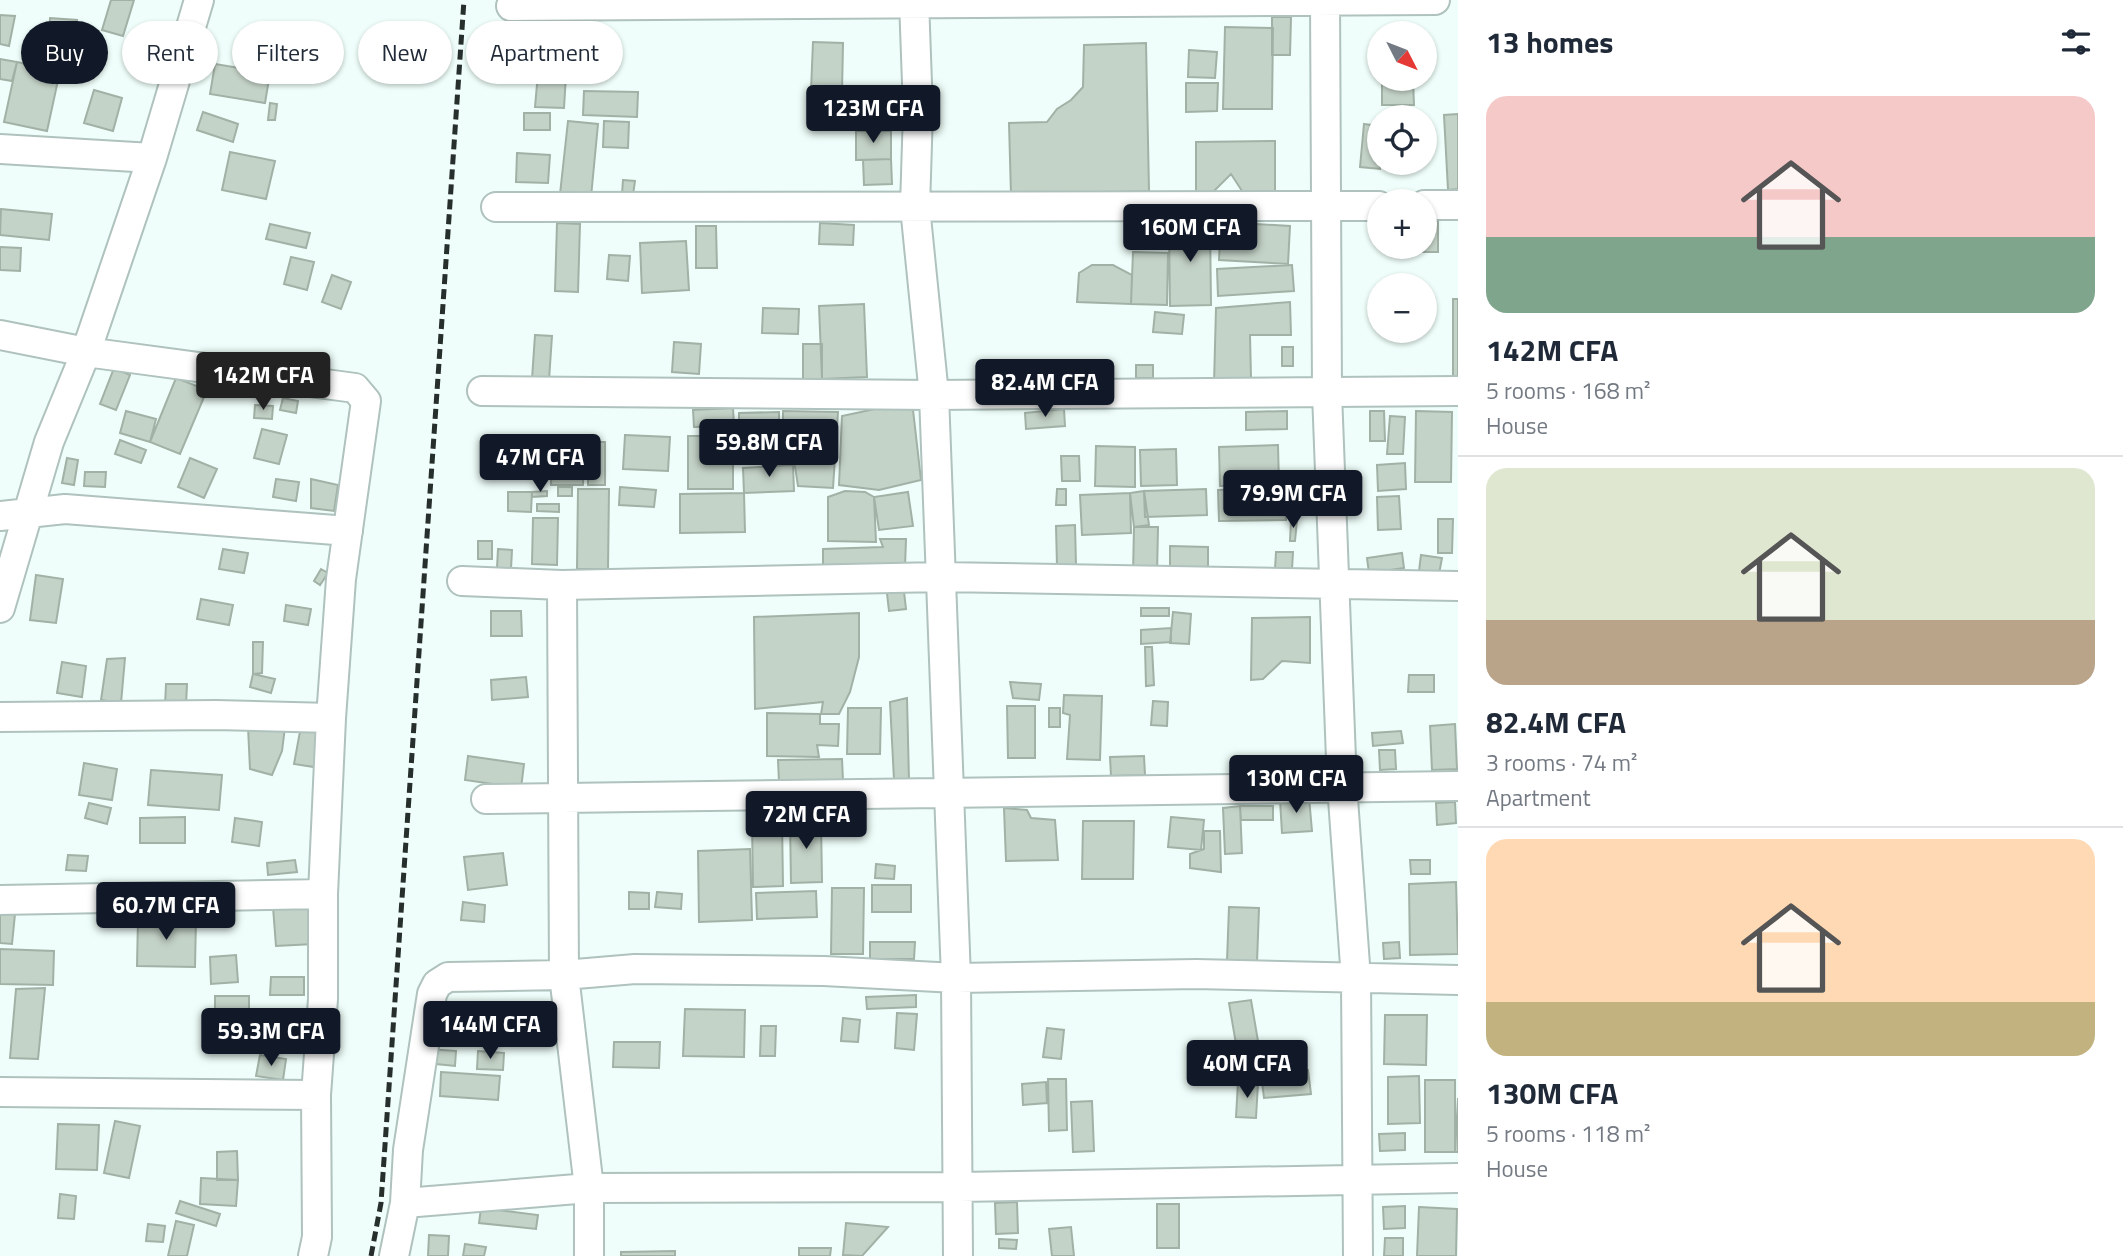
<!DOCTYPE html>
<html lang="en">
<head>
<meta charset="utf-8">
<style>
  :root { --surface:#fff; --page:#f6f6f7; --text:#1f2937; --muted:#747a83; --line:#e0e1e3; --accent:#111827 }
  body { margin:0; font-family:"Titillium Web",sans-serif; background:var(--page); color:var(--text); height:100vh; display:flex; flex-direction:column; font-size:26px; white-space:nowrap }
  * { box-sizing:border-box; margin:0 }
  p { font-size:23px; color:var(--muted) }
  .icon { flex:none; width:38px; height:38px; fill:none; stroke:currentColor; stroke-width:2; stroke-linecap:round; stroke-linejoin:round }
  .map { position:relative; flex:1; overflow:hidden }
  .side { display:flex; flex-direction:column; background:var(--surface); width:665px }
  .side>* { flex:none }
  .hud { position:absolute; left:21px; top:21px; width:665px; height:63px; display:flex; gap:14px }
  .needle { width:46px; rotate:132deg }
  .tools { position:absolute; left:1367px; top:21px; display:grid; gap:14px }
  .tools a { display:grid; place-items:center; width:70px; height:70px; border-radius:50%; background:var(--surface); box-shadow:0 2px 5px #0004; font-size:35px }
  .price { position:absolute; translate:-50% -60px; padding:0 16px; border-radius:7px; background:var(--accent); color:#fff; font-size:23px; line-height:46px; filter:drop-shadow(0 2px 4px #0008) }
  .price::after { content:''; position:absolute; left:50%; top:42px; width:21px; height:16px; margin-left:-10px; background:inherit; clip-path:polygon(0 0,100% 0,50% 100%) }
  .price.on { background:#222; color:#fff }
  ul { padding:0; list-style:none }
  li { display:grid; align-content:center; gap:14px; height:371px; padding:0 28px }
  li+li { border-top:2px solid var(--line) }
  li span { display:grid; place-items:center; height:217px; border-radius:21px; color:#555 }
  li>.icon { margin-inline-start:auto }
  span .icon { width:126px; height:126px; fill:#fffc; stroke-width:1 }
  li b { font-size:30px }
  h2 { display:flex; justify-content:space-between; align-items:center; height:84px; padding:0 28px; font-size:30px }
  .chip { padding:0 24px; border-radius:32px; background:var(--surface); box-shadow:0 2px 5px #0004; font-size:24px; line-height:63px }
  .chip.on { background:var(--accent); color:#fff }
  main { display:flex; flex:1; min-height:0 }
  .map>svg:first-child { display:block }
</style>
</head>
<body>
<main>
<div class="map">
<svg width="1458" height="1256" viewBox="0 0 1458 1256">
  <rect width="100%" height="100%" fill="#effefa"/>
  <path fill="#c4d3c8" stroke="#a2b1a6" stroke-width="2" d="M111 0H134L123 36 102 30Z
    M0 15 15 16 9 46 0 44Z
    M1272 17H1291L1290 55H1272Z
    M50 18 77 20 75 42 49 40Z
    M1225 27 1273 28 1272 109H1223Z
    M813 42 843 43 842 92 811 91Z
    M1146 43 1149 191 1011 195 1009 123 1047 122 1057 109 1071 100 1083 87 1084 45Z
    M1189 50 1217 52 1215 78 1188 77Z
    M0 59 17 62 12 81 0 79Z
    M17 62 60 71 47 131 4 122Z
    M215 64 270 73 265 103 210 94Z
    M538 73 566 75 564 108 535 107Z
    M1382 79H1413L1414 105H1382Z
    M1186 83H1218L1217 111 1186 112Z
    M94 90 122 98 113 131 84 123Z
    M584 91 638 92 637 117 583 115Z
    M270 103 277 104 275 120H268Z
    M203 112 238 124 233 142 197 130Z
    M524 113H550V130H524Z
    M1458 114V189L1448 190 1444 115Z
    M568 121 598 124 591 197 560 194Z
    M604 121 629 122 628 148 603 147Z
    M1364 124 1379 126 1380 169 1360 167Z
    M856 131H891V159L856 160Z
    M1275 141V191L1244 194 1231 174 1212 193 1196 192V142Z
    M230 152 275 161 266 199 222 190Z
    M517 153 550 155 548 183 516 182Z
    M891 159 892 184 864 185 863 160Z
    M623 180 635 181 633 195 622 194Z
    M1 209 52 214 49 240 0 235Z
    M1424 221H1438V252H1393V247H1424Z
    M1130 222 1165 223 1164 247 1130 246Z
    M1221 222 1290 226 1288 264 1219 260Z
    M557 223 580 224 578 292 555 291Z
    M820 223 854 225 853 245 819 244Z
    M1210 223 1211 305 1170 306 1169 224Z
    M270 224 310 233 306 248 266 239Z
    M696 226H716L717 268H696Z
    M686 241 689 290 642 293 640 243Z
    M0 247 21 248 20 271 0 270Z
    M1133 252 1168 253 1167 305 1131 304Z
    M609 255 630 256 628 281 607 279Z
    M291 257 314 262 307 290 284 284Z
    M1092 265H1113L1132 275 1131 304 1077 302 1079 273Z
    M1292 265 1294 291 1218 296 1217 269Z
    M332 275 351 282 341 309 322 302Z
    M1453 299H1458V376H1453Z
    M1290 302 1291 335H1250L1251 378 1214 384 1216 308Z
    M864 304 867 377 822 379 819 306Z
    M763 308 799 309 798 334 762 333Z
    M1155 312 1184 315 1182 334 1153 332Z
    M535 335 552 336 549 380 532 379Z
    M674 342 701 344 699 374 672 372Z
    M803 344H822V383H803Z
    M1282 347H1293V366H1282Z
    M1136 365H1153V378H1136Z
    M114 368 130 375 116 410 100 404Z
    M176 378 207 390 180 454 150 442Z
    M283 398 298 401 296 413 280 410Z
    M912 401 921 480 879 490 839 485 842 416Z
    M255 405 273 406 272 419 254 418Z
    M733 408 734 426 694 427 693 410Z
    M1064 409 1065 426 1026 429 1025 413Z
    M126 411 156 419 150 442 120 433Z
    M783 411 838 412 833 488 798 486 794 460 783 459Z
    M1287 411V429L1246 430V412Z
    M1370 411H1384L1385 441H1370Z
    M1416 411 1452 412 1451 482H1415Z
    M779 412V462L739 463V413Z
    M1390 416 1405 417 1403 454H1387Z
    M262 429 287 435 279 464 254 458Z
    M625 435 670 437 668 471 623 469Z
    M688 436H733V489H688Z
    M120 440 146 450 141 463 115 454Z
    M552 442 584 443 583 485H551Z
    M588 442H605V485H588Z
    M1278 445 1279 484 1220 486 1219 447Z
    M1096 446 1135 447V487L1095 486Z
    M1176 449 1177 485 1141 486 1140 450Z
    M1061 456H1079L1080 481H1062Z
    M67 458 78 460 74 485 62 483Z
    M190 458 217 469 204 498 178 487Z
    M1405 463 1406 489 1378 491 1377 465Z
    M793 465 794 491 744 493 743 468Z
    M85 472H106L105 487 84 486Z
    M276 479 299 482 296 501 273 497Z
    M311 479 338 485 334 511 311 508Z
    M558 487H572V496H558Z
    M620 487 656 490 654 507 619 505Z
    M1285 488 1286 520 1219 521 1218 490Z
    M578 489H609L608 569H577Z
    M1057 489H1066V505H1056Z
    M1206 489 1207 515 1145 517 1144 491Z
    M547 491V496L532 497V492Z
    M845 491 865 492 874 497 876 542 828 541V497Z
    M1144 491 1149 525 1134 527 1130 493Z
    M508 492H532L531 512 508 511Z
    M908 492 913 526 879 530 874 497Z
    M744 493 745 532 680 533V494Z
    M1130 493 1131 533 1082 535 1080 495Z
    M1399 496 1401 529 1378 530 1377 497Z
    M537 504H559V512L537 511Z
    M533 518H558L557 565 532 564Z
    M1438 519H1453L1452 553H1438Z
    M1291 520H1297L1295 541H1290Z
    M1075 525 1076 565 1057 566 1056 526Z
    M1134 527H1158L1157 575H1133Z
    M880 539H906L905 567 823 569V549L883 547Z
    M478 541H492V559H478Z
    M1170 546 1208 547V571H1170Z
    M223 549 248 553 244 573 219 569Z
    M498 549 512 550 511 569 497 568Z
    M1276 552H1293L1292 569H1275Z
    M1402 553 1404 568 1369 573 1367 558Z
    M1421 555 1442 558 1439 574 1419 571Z
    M321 569 328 573 320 585 314 581Z
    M36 575 63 579 56 623 30 620Z
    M903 583 906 609 889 611 886 585Z
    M201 599 233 605 229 625 197 619Z
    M286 605 311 609 308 625 284 621Z
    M1141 608H1169V616H1141Z
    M491 611H521L522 636H491Z
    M1173 612 1191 614 1189 644 1170 643Z
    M859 613V657L850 692 839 714H821L823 702 755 709 754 617Z
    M1310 617V663L1282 661 1263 679 1251 680 1252 618Z
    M1171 628V642L1141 644V630Z
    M253 642H263L262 673 253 674Z
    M1145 647H1152L1154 685 1146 686Z
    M125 658 121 703 101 700 107 659Z
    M62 662 86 666 82 697 57 693Z
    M253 674 275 679 271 693 250 687Z
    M1409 675H1434V692H1408Z
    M526 677 528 697 492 700 491 680Z
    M1010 682 1041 684 1039 700 1013 698Z
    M166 684H187L186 705H165Z
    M1064 695 1102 696 1100 760 1067 759 1070 715 1063 713Z
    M907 698 909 781 894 780 890 702Z
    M1153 701 1168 702 1167 726 1151 725Z
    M1007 706H1035V758H1008Z
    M848 708H881L880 754H847Z
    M1049 708H1060V727H1049Z
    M767 713 820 714V724H839L838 746 817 745 819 757 767 756Z
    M1455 724 1457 769 1432 770 1430 726Z
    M301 726 320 730 314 767 294 764Z
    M248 727H285L282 751 272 775 250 769Z
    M1401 731 1403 743 1373 746 1372 733Z
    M1379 750H1395L1396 769 1380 770Z
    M468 756 524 764 521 788 465 780Z
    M1144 756 1145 775 1111 776 1110 757Z
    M842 759 843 781 779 782 778 760Z
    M84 763 117 769 112 800 79 795Z
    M151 770 222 775 219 810 148 805Z
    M1309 797 1312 831 1282 833 1280 800Z
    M1455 802 1456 823 1437 825 1436 803Z
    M89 803 111 808 107 824 85 818Z
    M1240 806 1242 853 1225 854 1223 808Z
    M1240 806H1273V820H1241Z
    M1004 808 1027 810 1031 818 1055 820 1058 860 1006 861Z
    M185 817V843H140V818Z
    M1171 817 1204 820 1201 850 1168 847Z
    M235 818 262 822 259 846 232 842Z
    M790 820H821L822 882 791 883Z
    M782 821 783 886 753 887 752 822Z
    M1083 821H1134L1133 879H1082Z
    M1204 831H1220L1221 872 1190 868V854L1204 849Z
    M750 849 752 920 699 922 698 851Z
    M503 853 507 885 468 890 464 857Z
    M68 855 88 856 86 871 66 870Z
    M295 860 297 872 268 875 267 863Z
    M1410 860H1430V874H1411Z
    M876 864 895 866 894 879 875 878Z
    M1456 882 1458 954 1410 955 1409 884Z
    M872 885H911V912H872Z
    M832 888H864L863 954H831Z
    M816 891 817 917 757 919 756 893Z
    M629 892 649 893V909H629Z
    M657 892 682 894 681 909 655 907Z
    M463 902 485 905 484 922 461 920Z
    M311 904 314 944 276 946 273 907Z
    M1229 907 1259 908 1257 962 1227 961Z
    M0 913 15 914 12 944 0 943Z
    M138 918 196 919 195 967 137 966Z
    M870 942H915L914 959H870Z
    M1399 942 1400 958 1384 959 1383 943Z
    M0 949 54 951 53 985 0 984Z
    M236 955 238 982 211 984 210 957Z
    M271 977H304V995H270Z
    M45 988 38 1059 10 1058 16 989Z
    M916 995V1007L867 1009 866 997Z
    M215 996H249V1012H215Z
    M1251 1000 1259 1047 1237 1050 1229 1003Z
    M685 1009 745 1010 744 1057 683 1056Z
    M897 1013 917 1014 914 1050 895 1048Z
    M1385 1015H1427L1426 1065 1384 1064Z
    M444 1018 458 1019 456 1042H443Z
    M843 1018 860 1020 858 1042 841 1041Z
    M761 1026H776L775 1056H760Z
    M1047 1028 1064 1030 1061 1059 1043 1057Z
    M614 1042H660L659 1068 613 1067Z
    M427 1049 456 1051 455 1066 426 1063Z
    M478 1051 504 1053 503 1070 477 1069Z
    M260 1055 286 1059 283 1080 256 1076Z
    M1308 1070 1311 1094 1264 1098 1261 1074Z
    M441 1072 500 1076 498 1100 440 1096Z
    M1419 1076 1420 1123 1388 1124V1077Z
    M1048 1079H1066L1067 1130 1049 1131Z
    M1425 1080H1455V1152H1425Z
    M1046 1082 1047 1103 1023 1105 1022 1084Z
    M1238 1082 1258 1083 1256 1118 1236 1117Z
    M1458 1098V1152H1455Z
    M1092 1101 1094 1151 1073 1152 1071 1102Z
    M115 1121 140 1126 129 1178 104 1173Z
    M58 1124 99 1125 97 1170 56 1169Z
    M1405 1133V1150L1380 1151 1379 1134Z
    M237 1151 238 1180H217V1152Z
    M201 1178 238 1180 236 1206 200 1204Z
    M60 1194 76 1196 74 1219 58 1218Z
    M180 1201 220 1214 216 1226 176 1213Z
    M1017 1202 1018 1233 996 1234 995 1203Z
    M1157 1204H1179V1248H1157Z
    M1405 1206V1228L1384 1229 1383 1207Z
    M1419 1207 1457 1209 1456 1256H1417Z
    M481 1208 538 1215 536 1229 479 1223Z
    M176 1221 194 1225 187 1256H168Z
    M846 1223 888 1227 862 1256 843 1255Z
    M148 1224 165 1226 163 1242 146 1241Z
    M1071 1227 1074 1256H1052L1049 1229Z
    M429 1235 449 1236 448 1256H428Z
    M1385 1238H1403V1256H1384Z
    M999 1239 1017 1240 1016 1249 999 1248Z
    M465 1244 486 1247 484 1256H463Z
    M799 1248H831L830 1256H799Z
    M675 1251V1256H621V1252Z"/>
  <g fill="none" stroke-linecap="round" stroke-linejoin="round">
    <defs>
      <path id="minor" d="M914 0 918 111 915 207 934 395 956 978 958 1256
        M1325 0 1327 393 1342 785 1356 979 1358 1256
        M511 6 1435 0
        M0 149 152 158
        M1424 205H1458
        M496 207 1379 206
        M0 335 86 352 355 388 366 401 341 579 331 718 323 894V999L316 1095 317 1237 313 1256
        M482 391 934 395 1458 391
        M0 516 65 509 348 531
        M462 581 562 585 940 577 1458 586
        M562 585 564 975 589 1188V1256
        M0 608 49 442 86 352 152 158 199 0
        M0 717 216 715 331 718
        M486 799 1458 786
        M0 900 323 894
        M0 1092 316 1095
        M405 1203 589 1188 959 1187 1458 1178
        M394 1256 405 1203 408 1150 432 994 437 984 448 977 564 975 635 969 824 971 956 978 1196 974 1458 980"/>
    </defs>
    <use href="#minor" stroke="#afc2bd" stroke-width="32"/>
    <use href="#minor" stroke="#fff" stroke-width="28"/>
    <path stroke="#272f2d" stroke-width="5" stroke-dasharray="10 5" stroke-linecap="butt" d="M371 1256 381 1203 464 0"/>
  </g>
</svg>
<div class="tools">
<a><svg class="needle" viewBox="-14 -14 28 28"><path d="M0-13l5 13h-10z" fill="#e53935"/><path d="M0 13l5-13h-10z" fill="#747a83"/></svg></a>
<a><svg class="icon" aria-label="locate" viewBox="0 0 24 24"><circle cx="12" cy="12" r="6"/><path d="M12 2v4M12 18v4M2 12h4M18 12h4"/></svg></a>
<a>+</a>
<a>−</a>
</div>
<b class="price" style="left:873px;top:145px">123M CFA</b>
<b class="price" style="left:1190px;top:264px">160M CFA</b>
<b class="price on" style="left:263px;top:412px">142M CFA</b>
<b class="price" style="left:1045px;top:419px">82.4M CFA</b>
<b class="price" style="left:769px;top:479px">59.8M CFA</b>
<b class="price" style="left:540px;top:494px">47M CFA</b>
<b class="price" style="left:1293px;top:530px">79.9M CFA</b>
<b class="price" style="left:1296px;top:815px">130M CFA</b>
<b class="price" style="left:806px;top:851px">72M CFA</b>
<b class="price" style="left:166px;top:942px">60.7M CFA</b>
<b class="price" style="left:490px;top:1061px">144M CFA</b>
<b class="price" style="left:271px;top:1068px">59.3M CFA</b>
<b class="price" style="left:1247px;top:1100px">40M CFA</b>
<div class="hud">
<a class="chip on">Buy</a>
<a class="chip">Rent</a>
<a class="chip">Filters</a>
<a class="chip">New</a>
<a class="chip">Apartment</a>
</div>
</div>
<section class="side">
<h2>13 homes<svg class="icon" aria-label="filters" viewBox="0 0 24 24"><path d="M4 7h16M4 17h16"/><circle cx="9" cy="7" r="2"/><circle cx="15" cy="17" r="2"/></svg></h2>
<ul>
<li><span style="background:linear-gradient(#f6c9c9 65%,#7fa58c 0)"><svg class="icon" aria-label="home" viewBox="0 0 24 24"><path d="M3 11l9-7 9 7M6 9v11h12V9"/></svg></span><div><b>142M CFA</b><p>5 rooms · 168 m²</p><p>House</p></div></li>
<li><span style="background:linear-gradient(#dfe7d0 70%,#b9a48a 0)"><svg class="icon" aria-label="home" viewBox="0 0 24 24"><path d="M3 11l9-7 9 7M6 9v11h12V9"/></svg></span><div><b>82.4M CFA</b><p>3 rooms · 74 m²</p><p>Apartment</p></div></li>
<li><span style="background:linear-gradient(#ffd9b3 75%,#c2b280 0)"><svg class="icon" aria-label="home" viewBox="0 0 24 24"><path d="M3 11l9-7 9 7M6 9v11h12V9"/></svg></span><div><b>130M CFA</b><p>5 rooms · 118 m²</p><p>House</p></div></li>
</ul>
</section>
</main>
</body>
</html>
